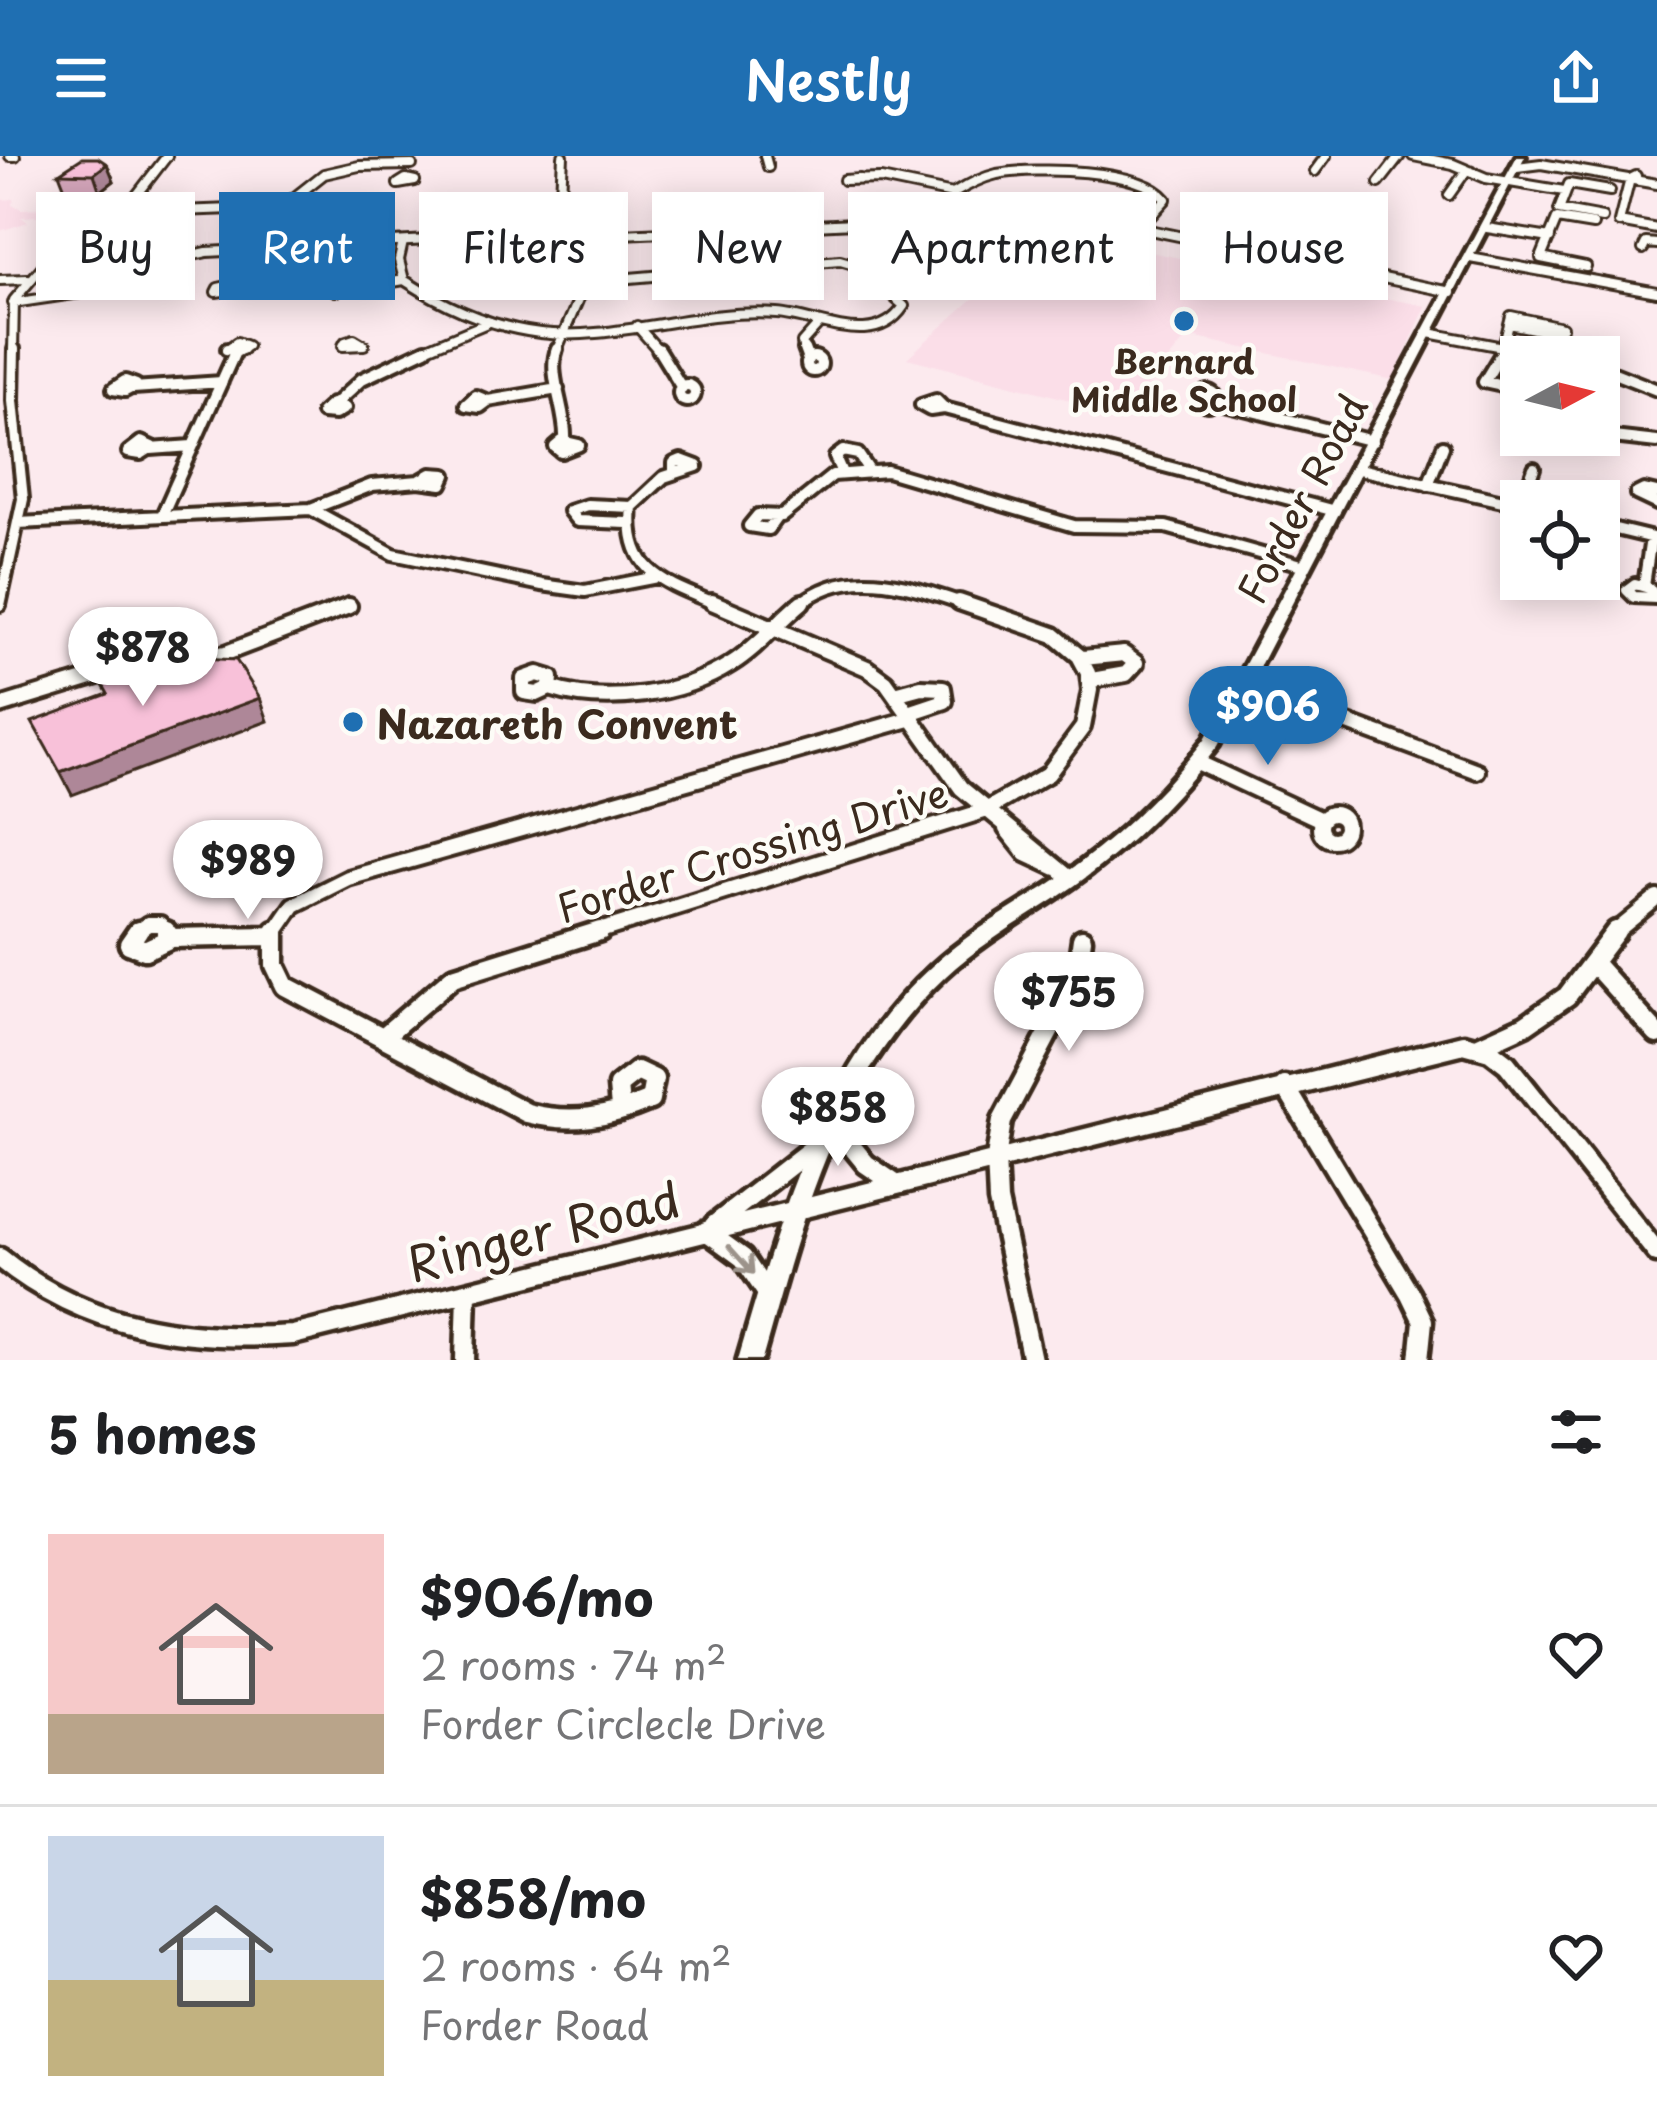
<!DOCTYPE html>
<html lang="en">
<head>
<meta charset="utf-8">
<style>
  :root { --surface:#fff; --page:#f2f2f2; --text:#202124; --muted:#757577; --line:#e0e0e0; --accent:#1f6fb2 }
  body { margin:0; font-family:"Playpen Sans",sans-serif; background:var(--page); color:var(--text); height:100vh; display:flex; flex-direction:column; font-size:45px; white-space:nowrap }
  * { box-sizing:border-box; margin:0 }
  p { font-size:39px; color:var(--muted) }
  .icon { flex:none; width:66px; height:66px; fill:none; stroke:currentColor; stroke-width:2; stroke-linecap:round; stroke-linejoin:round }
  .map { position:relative; height:1204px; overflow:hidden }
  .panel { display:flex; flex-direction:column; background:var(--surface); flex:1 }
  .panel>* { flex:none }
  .guide { position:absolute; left:36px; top:36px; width:1587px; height:108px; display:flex; gap:24px }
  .needle { width:78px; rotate:83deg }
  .buttons { position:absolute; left:1500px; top:180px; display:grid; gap:24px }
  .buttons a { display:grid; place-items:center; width:120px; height:120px; border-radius:0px; background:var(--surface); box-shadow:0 6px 30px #0003; font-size:60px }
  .price { position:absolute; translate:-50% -102px; padding:0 27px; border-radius:42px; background:#fff; color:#222; font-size:39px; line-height:78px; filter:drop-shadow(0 3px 6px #0008) }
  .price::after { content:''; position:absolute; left:50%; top:72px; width:36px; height:27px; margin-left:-18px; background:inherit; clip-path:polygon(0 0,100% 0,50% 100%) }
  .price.selected { background:var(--accent); color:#fff }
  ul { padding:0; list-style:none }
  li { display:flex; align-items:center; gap:36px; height:300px; padding:0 48px }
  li+li { border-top:3px solid var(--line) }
  li span { display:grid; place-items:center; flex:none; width:336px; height:240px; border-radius:0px; color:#555 }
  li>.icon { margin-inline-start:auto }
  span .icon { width:144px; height:144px; fill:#fffc; stroke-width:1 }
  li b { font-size:51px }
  h2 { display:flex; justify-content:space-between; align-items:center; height:144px; padding:0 48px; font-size:51px }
  .chip { padding:0 42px; border-radius:0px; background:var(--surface); box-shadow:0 6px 30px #0003; font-size:42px; line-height:108px }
  .chip.selected { background:var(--accent); color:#fff }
  header { display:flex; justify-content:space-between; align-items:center; height:156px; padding:0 48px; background:var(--accent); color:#fff; font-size:54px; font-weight:600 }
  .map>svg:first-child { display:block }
</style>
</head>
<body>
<header><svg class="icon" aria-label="menu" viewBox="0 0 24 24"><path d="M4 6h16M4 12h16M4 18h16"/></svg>Nestly<svg class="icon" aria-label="share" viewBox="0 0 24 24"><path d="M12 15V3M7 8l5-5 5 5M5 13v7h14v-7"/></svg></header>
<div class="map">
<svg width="1657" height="1204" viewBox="0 0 1657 1204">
  <rect width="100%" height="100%" fill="#fceaee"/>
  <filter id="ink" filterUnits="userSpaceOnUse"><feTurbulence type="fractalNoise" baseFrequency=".00833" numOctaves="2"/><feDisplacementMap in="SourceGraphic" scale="24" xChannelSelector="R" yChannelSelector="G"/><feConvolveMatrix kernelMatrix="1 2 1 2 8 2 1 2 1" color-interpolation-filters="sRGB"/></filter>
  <g filter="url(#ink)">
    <path fill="#fbdee8" d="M14 43 12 48 21 53 92 50 75 71 47 72 55 59 21 61 28 66 0 75V44Z
      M1047 76 1426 150 1393 224 1188 180 1124 258 907 202Z"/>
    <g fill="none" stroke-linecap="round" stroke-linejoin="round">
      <defs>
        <path id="minor-far3" d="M10 0H15
          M765 0 768 11
          M1413 0 1453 8 1486 22 1564 35
          M1517 11 1541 8 1657 28
          M1315 15 1326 0
          M1636 20 1630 23 1619 66 1657 73
          M406 23 415 25 398 28Z
          M860 23 844 24 881 23 953 38
          M1379 27 1400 0
          M561 38 563 0
          M1449 39 1466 15
          M123 57 261 52 291 44 324 18 359 10 412 9
          M961 61 953 38C967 29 980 22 997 18 1034 11 1141 12 1166 43L1140 72
          M1602 62 1559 54 1569 28 1610 35
          M1487 72 1550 82
          M403 86 399 104 404 124C446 151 490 171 540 177 615 186 697 152 777 158 820 161 874 195 904 150L857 109 840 104 571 127
          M498 92 557 81 1067 57 1451 136
          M1643 93 1646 87 1657 88
          M945 106a6 6 0 1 1 12 0a6 6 0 1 1-12 0Z
          M1470 102 1657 136
          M1586 111 1541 102 1557 63 1593 69
          M147 112 127 103 145 98 167 105
          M0 124 28 123
          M344 128 354 132 335 135 336 131Z
          M883 129 934 118 946 110
          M227 130 237 133 216 136 218 132Z
          M229 130 246 93
          M353 133 404 124
          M13 147 87 136 167 105 207 96 447 83 498 92 517 107 571 127 579 142 556 196
          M1511 160 1562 171 1554 177 1509 168Z
          M637 170 660 196
          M1429 177 1529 196
          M354 183 364 189 343 190 345 186Z
          M237 186 247 190 238 196 226 194Z
          M13 196 14 144 42 111 120 61 167 0
          M418 196 487 167
          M805 196 802 187 819 168
          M1502 196 1509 168"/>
        <path id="minor-far2" d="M227 193H242
          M557 193C547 218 567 256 565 284
          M658 193 682 232
          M804 193 808 204
          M1504 193 1484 226 1521 234
          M1514 193 1554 201
          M807 208a7 7 0 1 1 14 0a7 7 0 1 1-14 0Z
          M1599 211 1657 234
          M125 225 136 229 125 235 113 233Z
          M679 237a8 8 0 1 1 16 0a8 8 0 1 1-16 0Z
          M133 232 222 226
          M1201 242a7 7 0 1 1 14 0a7 7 0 1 1-14 0Z
          M476 240 488 245 480 251 466 249Z
          M936 244 944 252 930 254 921 249Z
          M488 245 558 233
          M1216 246 1373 285
          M336 247 362 223 426 193
          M332 248 345 252 335 258 322 257Z
          M944 252 1335 355
          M1595 279 1657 286
          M562 285 579 289 561 296 555 291Z
          M141 286 152 291 141 298 128 296Z
          M151 293 192 290
          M1359 313 1521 349
          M674 315V307L681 304 697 310 664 321 632 351C625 417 666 427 719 449
          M842 317 835 301 843 295 858 298 868 313
          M431 318 446 319 442 328 419 325Z
          M1428 329 1443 290
          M1657 337 1644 334 1636 338 1657 348
          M1522 345 1534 312
          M311 353 372 329 419 325
          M163 357 235 196
          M776 362 768 373 749 370 758 359 782 360 833 319 887 315 1074 370 1166 371 1305 410
          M18 367 311 353 393 398 542 429 585 435 657 421
          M627 367 577 365 569 355 587 349 632 351
          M1599 369 1657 383
          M1635 428 1649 432 1656 442 1634 441 1627 434Z
          M1644 429 1651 382
          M0 449 23 343 13 245 14 193
          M798 449C852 406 910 430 968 449"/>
        <path id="minor-far1" d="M712 446 867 512 886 526 961 632 1071 723
          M1083 502 1124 498 1136 507 1126 518 1092 524
          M538 518 551 522 550 532 537 538 524 536V523Z
          M1241 527 1477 615
          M550 532C605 550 682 539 731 508 758 491 778 466 802 446
          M895 538 921 531 943 532 945 545 909 557
          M0 550 101 519 226 497 349 450
          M1197 606 1319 663
          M1320 671a13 13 0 1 1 26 0a13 13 0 1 1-26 0Z
          M1006 673 1026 698 1056 712
          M134 778 148 768H160L168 778
          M274 778 294 749 348 722 913 562
          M590 778 984 655 1048 618 1083 571 1090 534 1088 517 1079 500 1054 479 959 446
          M1613 778 1657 742"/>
        <path id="minor" d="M138 775 129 788 145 794 171 782
          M166 775 171 782
          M275 775V809L285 830 527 957C571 968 608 962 650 944L654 923 637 915 618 930 620 952
          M171 782 270 780
          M1594 808 1657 878
          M384 880 453 821 600 775
          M1479 890 1525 869 1567 840 1616 775
          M1285 930 1410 1138 1423 1165 1419 1204
          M830 964 866 1008 894 1027
          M714 1069 819 987
          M706 1075 743 1102 768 1139
          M0 1102C86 1172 185 1186 293 1179L1464 888 1490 895 1507 908 1657 1097
          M465 1204 467 1136
          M1032 1204 998 1045 996 1002 1002 965 1076 825 1082 783"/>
        <path id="major" d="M1517 0H1525L1218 590C1176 643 1129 691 1074 730 1031 760 984 785 946 820 835 923 802 1064 762 1204H738C780 1062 819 912 933 809 971 774 1018 750 1060 721 1116 683 1163 636 1205 583Z"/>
      </defs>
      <use href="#minor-far3" stroke="#3b2a1e" stroke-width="14"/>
      <use href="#minor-far2" stroke="#3b2a1e" stroke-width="18"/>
      <use href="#minor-far1" stroke="#3b2a1e" stroke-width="22"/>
      <use href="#minor" stroke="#3b2a1e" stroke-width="27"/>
      <use href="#major" stroke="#3b2a1e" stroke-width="10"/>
      <use href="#minor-far3" stroke="#fdfcf7" stroke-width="8"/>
      <use href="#minor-far2" stroke="#fdfcf7" stroke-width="10"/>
      <use href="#minor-far1" stroke="#fdfcf7" stroke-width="14"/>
      <use href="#minor" stroke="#fdfcf7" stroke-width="18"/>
      <use href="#major" fill="#fdfcf7" fill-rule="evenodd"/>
    </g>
    <path fill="#d5a6bb" stroke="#3b2a1e" stroke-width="3" d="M107 8 114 25 100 36 66 35 59 17Z"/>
    <path fill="#ae8798" stroke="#3b2a1e" stroke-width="3" d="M107 8 114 25 100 36 94 18Z
      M260 542 268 565 72 639 60 616Z"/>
    <path fill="#f8c1d9" stroke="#3b2a1e" stroke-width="3" d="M82 2H98L107 8 94 18 59 17Z
      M203 502 236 504 260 542 60 616 32 566 108 538 96 517 131 505 143 524Z"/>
    <defs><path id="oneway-shaft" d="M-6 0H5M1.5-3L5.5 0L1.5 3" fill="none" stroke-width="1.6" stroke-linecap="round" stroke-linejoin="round" transform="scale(3)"/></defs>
    <use stroke="#9c938a" href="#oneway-shaft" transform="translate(741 1104) rotate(48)"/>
  </g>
  <g fill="#1f6fb2" stroke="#fdfcf7" stroke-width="4.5">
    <circle cx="1184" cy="165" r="12"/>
    <circle cx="353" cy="566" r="12"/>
  </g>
  <g text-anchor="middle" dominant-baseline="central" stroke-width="9" stroke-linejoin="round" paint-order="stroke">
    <g font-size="33" font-weight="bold" fill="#3b2a1e" stroke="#fdfcf7">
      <text x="1184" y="204">Bernard<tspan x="1184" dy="38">Middle School</tspan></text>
    </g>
    <g font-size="39" fill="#3b2a1e" stroke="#fdfcf7">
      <text transform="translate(1301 342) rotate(-62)">Forder Road</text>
      <text transform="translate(752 693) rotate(-17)">Forder Crossing Drive</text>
    </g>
    <g font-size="39" font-weight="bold" fill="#3b2a1e" stroke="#fdfcf7" text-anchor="start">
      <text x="377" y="566">Nazareth Convent</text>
    </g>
    <g font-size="48" fill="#3b2a1e" stroke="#fdfcf7">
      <text transform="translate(543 1074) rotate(-14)">Ringer Road</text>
    </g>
  </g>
</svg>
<div class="buttons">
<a><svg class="needle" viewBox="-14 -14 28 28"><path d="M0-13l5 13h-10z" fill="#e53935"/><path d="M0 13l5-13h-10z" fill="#757577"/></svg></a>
<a><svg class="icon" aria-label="locate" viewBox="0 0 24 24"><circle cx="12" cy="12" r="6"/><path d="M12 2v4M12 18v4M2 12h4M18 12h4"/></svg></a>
</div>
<b class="price" style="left:143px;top:553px">$878</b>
<b class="price selected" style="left:1268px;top:612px">$906</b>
<b class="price" style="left:248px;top:766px">$989</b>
<b class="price" style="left:1069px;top:898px">$755</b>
<b class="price" style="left:838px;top:1013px">$858</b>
<div class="guide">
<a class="chip">Buy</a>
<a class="chip selected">Rent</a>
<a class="chip">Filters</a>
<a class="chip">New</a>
<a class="chip">Apartment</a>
<a class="chip">House</a>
</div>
</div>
<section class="panel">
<h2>5 homes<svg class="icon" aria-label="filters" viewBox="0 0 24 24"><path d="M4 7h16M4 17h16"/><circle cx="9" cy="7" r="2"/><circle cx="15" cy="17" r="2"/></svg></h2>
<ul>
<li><span style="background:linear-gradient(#f6c9c9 75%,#b9a48a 0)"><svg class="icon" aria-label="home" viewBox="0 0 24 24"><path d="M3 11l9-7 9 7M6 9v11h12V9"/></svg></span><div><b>$906/mo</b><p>2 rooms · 74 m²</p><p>Forder Circlecle Drive</p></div><svg class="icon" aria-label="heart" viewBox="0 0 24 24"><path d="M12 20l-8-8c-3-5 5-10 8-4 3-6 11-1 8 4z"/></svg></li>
<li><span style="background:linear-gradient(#c9d6e8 60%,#c2b280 0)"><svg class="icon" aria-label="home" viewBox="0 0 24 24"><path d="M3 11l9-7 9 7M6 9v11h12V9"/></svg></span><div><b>$858/mo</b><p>2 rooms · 64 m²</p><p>Forder Road</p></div><svg class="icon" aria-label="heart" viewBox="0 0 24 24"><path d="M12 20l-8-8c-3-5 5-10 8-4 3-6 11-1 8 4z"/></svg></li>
</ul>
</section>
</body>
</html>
